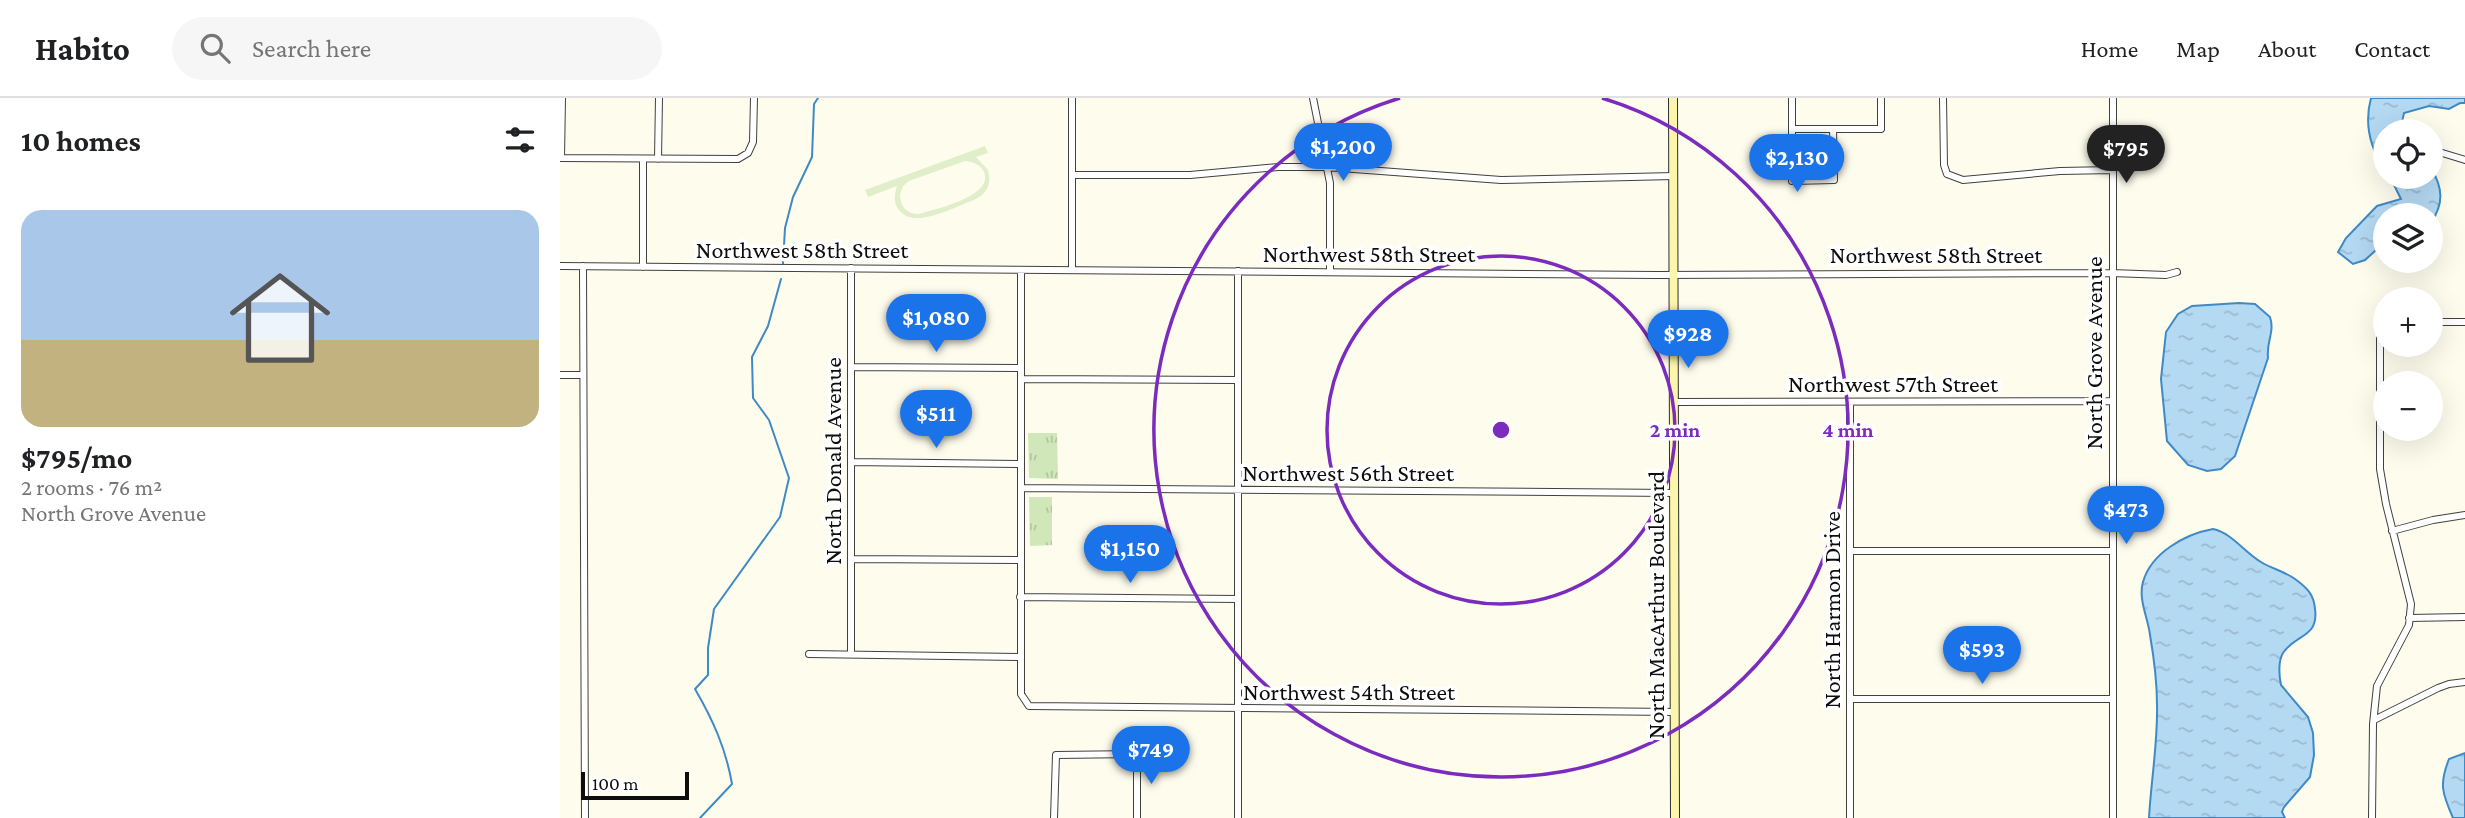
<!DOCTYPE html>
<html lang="en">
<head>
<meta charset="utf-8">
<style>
  :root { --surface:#fff; --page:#f6f6f6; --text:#202124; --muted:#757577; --line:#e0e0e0; --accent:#1a73e8 }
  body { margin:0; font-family:"Crimson Pro",serif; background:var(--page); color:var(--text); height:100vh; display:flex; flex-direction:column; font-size:26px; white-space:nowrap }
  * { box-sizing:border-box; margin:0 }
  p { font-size:23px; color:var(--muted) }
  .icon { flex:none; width:38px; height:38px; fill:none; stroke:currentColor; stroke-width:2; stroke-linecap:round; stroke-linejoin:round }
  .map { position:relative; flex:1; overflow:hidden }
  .drawer { display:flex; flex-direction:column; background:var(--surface); width:560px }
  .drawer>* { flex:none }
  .fabs { position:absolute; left:1813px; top:21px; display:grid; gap:14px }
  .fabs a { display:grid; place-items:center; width:70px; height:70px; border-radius:50%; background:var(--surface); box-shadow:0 7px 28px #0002; font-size:35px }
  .scale { position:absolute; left:21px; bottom:18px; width:108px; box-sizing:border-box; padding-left:7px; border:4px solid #0d0d0d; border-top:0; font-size:19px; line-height:24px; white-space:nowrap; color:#0d0d0d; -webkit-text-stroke:5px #fff; paint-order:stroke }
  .price { position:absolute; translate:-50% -60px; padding:0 16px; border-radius:24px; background:var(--accent); color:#fff; font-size:23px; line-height:46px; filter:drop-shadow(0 2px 4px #0008) }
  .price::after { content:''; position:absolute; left:50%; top:42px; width:21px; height:16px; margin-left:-10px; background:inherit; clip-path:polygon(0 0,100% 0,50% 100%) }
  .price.on { background:#222; color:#fff }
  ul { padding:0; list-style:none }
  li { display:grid; align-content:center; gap:14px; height:371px; padding:0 21px }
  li+li { border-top:2px solid var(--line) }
  li span { display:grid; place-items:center; height:217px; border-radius:21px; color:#555 }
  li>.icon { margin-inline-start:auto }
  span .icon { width:126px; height:126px; fill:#fffc; stroke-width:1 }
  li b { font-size:30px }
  h2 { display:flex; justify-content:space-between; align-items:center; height:84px; padding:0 21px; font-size:30px }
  header { display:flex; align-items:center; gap:42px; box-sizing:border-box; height:98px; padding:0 35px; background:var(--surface); border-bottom:2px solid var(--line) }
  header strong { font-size:33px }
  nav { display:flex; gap:38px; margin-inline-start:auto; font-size:24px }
  .search { width:490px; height:63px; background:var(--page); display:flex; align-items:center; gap:18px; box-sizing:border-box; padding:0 24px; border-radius:38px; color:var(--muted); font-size:26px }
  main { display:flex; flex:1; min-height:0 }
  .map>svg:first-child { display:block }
</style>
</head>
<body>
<header>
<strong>Habito</strong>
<div class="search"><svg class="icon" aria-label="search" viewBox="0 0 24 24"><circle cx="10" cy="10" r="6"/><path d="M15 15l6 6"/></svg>Search here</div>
<nav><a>Home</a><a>Map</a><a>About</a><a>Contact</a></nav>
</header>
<main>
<section class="drawer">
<h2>10 homes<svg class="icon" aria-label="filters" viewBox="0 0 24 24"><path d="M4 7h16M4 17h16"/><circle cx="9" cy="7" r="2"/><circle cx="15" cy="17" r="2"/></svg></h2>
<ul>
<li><span style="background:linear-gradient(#a9c7e8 60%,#c2b280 0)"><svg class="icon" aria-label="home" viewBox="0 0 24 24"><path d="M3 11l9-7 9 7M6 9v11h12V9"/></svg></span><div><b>$795/mo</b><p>2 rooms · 76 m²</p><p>North Grove Avenue</p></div></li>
</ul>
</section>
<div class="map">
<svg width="1905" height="720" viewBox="0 0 1905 720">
  <defs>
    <pattern id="park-tufts" width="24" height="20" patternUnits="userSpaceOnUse" patternTransform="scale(1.75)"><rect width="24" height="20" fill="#cfe7b9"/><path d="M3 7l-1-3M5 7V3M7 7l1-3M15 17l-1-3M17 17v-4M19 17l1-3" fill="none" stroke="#b1c59e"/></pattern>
    <pattern id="water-ripples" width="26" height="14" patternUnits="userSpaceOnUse" patternTransform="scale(1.75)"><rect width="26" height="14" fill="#b4d9f3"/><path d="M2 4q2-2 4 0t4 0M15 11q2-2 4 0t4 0" fill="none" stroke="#9ab9cf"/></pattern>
  </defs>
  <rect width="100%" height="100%" fill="#fefced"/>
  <path fill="url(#park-tufts)" d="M468 335H497L498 381 469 380Z
    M469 399H492V447L470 448Z"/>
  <path fill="#e0efca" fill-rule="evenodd" d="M425 48 428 55 416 59 428 72C432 86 427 96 414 102 396 108 356 131 341 114 333 107 334 97 337 88L308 99 305 92ZM405 63C413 64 420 66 424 74 434 98 376 111 359 116 347 116 340 109 340 96L343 88 349 83Z"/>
  <path fill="url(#water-ripples)" stroke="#3e8ac7" stroke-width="2" d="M1811 0H1905V5H1900L1889 11 1869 8 1844 15 1840 33H1825V72C1810 50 1804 26 1811 0Z
    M1871 70C1883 90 1884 105 1871 125V117H1825V144L1805 162 1793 166 1778 154 1786 140 1817 108 1841 101 1830 79H1871Z
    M1679 205 1695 206 1710 219C1715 234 1706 244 1708 260L1675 358 1661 371 1647 373 1628 367 1607 343 1601 281 1606 234 1618 216 1632 208Z
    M1653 431C1672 435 1684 454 1701 464 1712 471 1724 473 1735 481 1746 489 1754 496 1755 511 1759 540 1735 536 1723 555 1718 563 1719 578 1721 587L1748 619 1753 635 1754 657 1750 679 1724 709 1722 714 1725 720H1589C1591 682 1598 645 1597 607 1597 584 1594 560 1590 537 1588 520 1578 501 1583 484 1591 455 1625 436 1653 431Z
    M1905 655V720H1893C1882 695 1879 686 1889 661Z"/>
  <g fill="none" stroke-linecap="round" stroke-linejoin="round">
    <path stroke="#3e8ac7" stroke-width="2" d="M223 166 225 130 233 99 252 59 254 6 258 0
      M140 720 172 686C166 651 153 622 135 591L148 577V550L154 511 220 419 229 380 209 322 193 300 192 259 208 228 221 181"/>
    <defs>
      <path id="minor" d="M753 0 770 85V173
        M1232 0V83L1274 82 1273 31
        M1383 0 1384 67 1387 76 1403 82 1500 73 1553 72
        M1553 0V720
        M1232 31H1321V0
        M1879 54 1905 62
        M0 60 178 61 188 55 193 44 194 0
        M1 60 2 0
        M83 61V169
        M98 61 99 0
        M513 77H630L718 69H767L941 82 1114 78
        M0 168 1097 177 1552 175 1606 177 1617 174
        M23 168 25 720
        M291 170V556
        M461 172V596L469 608 1115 614
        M512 172V0
        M678 173V720
        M1871 224H1905
        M291 269 461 270
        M0 277H23
        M461 281 678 282
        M1114 304 1552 303
        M1290 304V720
        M291 364 461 366
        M461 390 1114 395
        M1832 433 1873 422 1905 417
        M1290 453H1552
        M292 461 460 462
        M460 499 678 501
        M1849 520 1905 519
        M249 556 461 559
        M1290 601H1553
        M1814 622 1878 590 1889 586 1905 584
        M494 720 496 657 577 656V720
        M1812 720 1813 626 1817 588 1849 527 1851 506 1826 406 1820 371V225H1825"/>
      <path id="secondary" d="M1113 0 1115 720"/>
    </defs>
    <use href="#minor" stroke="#404040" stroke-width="8"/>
    <use href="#secondary" stroke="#2f2f2f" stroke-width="10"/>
    <use href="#minor" stroke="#fff" stroke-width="6"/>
    <use href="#secondary" stroke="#fbf6ab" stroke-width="8"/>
  </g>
  <g fill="none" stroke="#7b2cbf" stroke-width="3.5">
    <circle cx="941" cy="332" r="174"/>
    <path d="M1042 0A347 347 0 1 1 840 0"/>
  </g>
  <g text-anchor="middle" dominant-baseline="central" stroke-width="7" stroke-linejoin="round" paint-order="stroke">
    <g font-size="24" fill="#0d0d0d" stroke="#fff">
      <text x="242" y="151">Northwest 58th Street</text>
      <text x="809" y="155">Northwest 58th Street</text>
      <text x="1376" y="156">Northwest 58th Street</text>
      <text transform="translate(1533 255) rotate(-90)">North Grove Avenue</text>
      <text x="1333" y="285">Northwest 57th Street</text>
      <text transform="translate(272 363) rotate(-90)">North Donald Avenue</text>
      <text x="788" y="374">Northwest 56th Street</text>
      <text transform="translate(1095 507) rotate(-90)">North MacArthur Boulevard</text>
      <text transform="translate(1271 512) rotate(-90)">North Harmon Drive</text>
      <text x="789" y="593">Northwest 54th Street</text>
    </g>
  </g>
  <circle cx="941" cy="332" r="10" fill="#7b2cbf" stroke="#fff" stroke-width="3.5"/>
  <g font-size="21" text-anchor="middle" font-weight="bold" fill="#7b2cbf" stroke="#fff" stroke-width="7" stroke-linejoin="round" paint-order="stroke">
    <text x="1115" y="339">2 min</text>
    <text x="1288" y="339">4 min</text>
  </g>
</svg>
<div class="fabs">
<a><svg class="icon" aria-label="locate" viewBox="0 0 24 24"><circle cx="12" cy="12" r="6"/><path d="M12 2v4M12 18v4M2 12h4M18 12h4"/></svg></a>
<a><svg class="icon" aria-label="layers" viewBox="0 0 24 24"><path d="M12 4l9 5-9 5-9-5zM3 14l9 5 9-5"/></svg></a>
<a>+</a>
<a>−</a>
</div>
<div class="scale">100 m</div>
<b class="price" style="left:783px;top:85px">$1,200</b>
<b class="price on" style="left:1566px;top:87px">$795</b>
<b class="price" style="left:1237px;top:96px">$2,130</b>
<b class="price" style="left:376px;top:256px">$1,080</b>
<b class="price" style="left:1128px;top:272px">$928</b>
<b class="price" style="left:376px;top:352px">$511</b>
<b class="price" style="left:1566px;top:448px">$473</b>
<b class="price" style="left:570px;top:487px">$1,150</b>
<b class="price" style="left:1422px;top:588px">$593</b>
<b class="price" style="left:591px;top:688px">$749</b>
</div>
</main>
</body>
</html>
